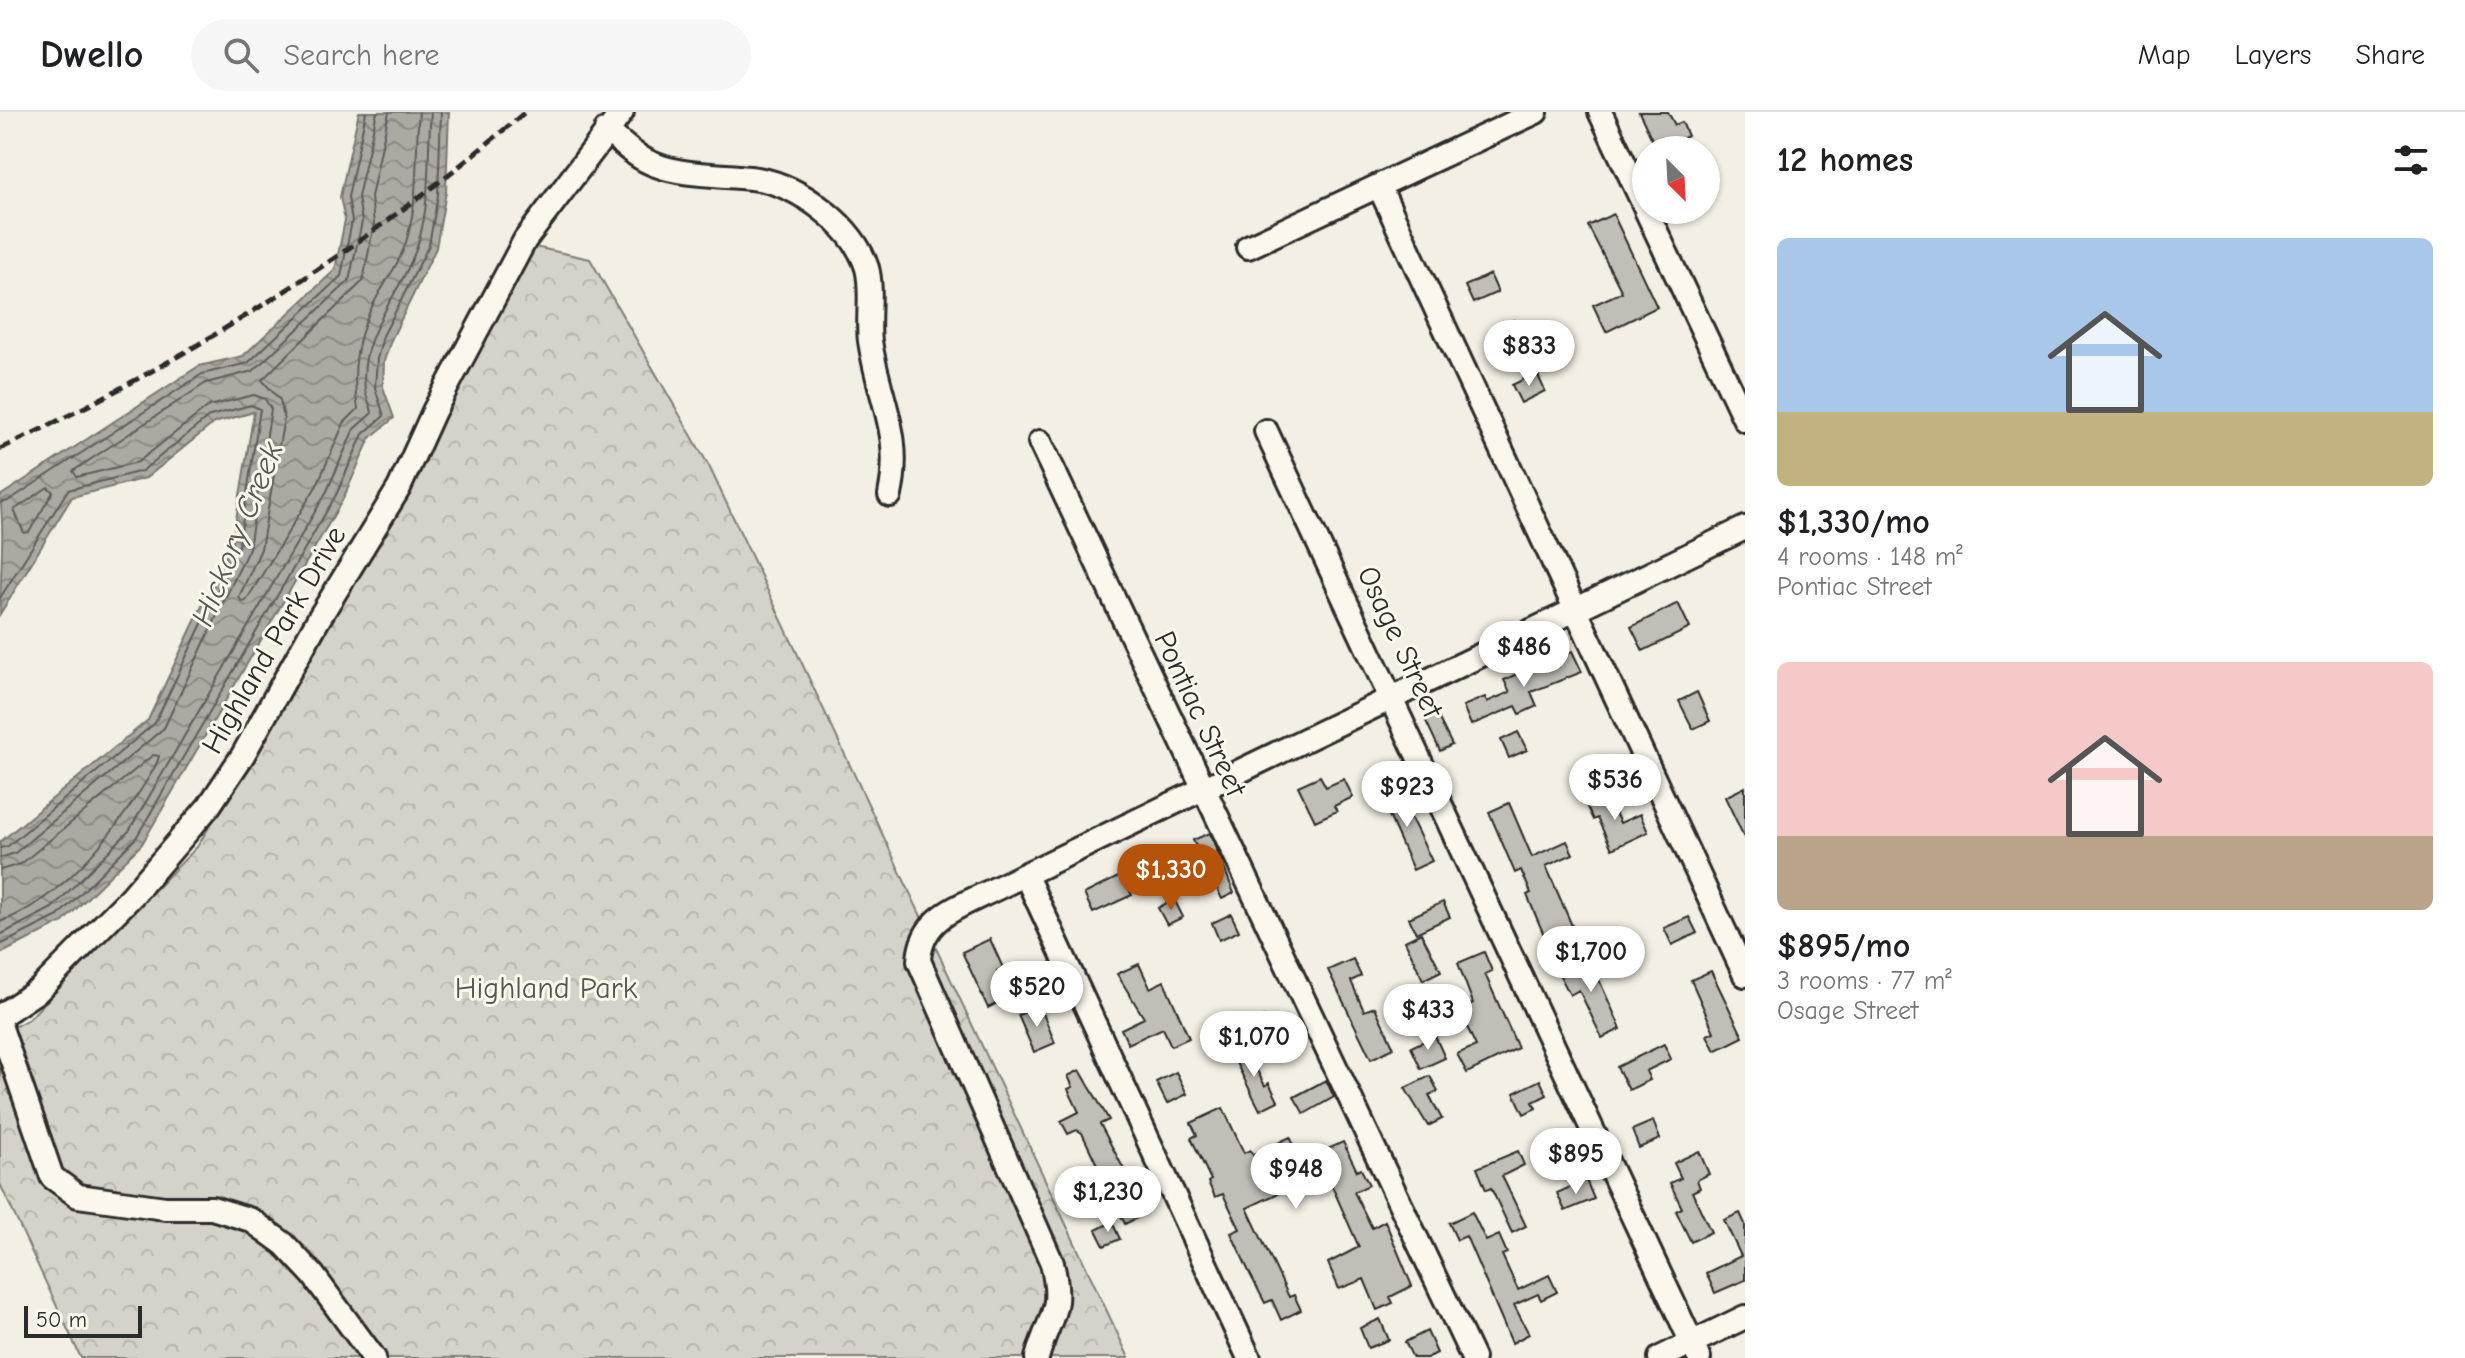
<!DOCTYPE html>
<html lang="en">
<head>
<meta charset="utf-8">
<style>
  :root { --surface:#fff; --page:#f6f6f6; --text:#202124; --muted:#757577; --line:#e0e0e0; --accent:#b45309 }
  body { margin:0; font-family:"Comic Neue",sans-serif; background:var(--page); color:var(--text); height:100vh; display:flex; flex-direction:column; font-size:30px; white-space:nowrap }
  * { box-sizing:border-box; margin:0 }
  p { font-size:26px; color:var(--muted) }
  .icon { flex:none; width:44px; height:44px; fill:none; stroke:currentColor; stroke-width:2; stroke-linecap:round; stroke-linejoin:round }
  .map { position:relative; flex:1; overflow:hidden }
  .panel { display:flex; flex-direction:column; background:var(--surface); width:720px }
  .panel>* { flex:none }
  .needle { width:52px; rotate:156deg }
  .buttons { position:absolute; left:1632px; top:24px; display:grid; gap:16px }
  .buttons a { display:grid; place-items:center; width:88px; height:88px; border-radius:50%; background:var(--surface); box-shadow:0 2px 6px #0004; font-size:40px }
  .scale { position:absolute; left:24px; bottom:20px; width:118px; box-sizing:border-box; padding-left:8px; border:4px solid #2b2b2b; border-top:0; font-size:22px; line-height:28px; white-space:nowrap; color:#2b2b2b; -webkit-text-stroke:6px #fbf7ec; paint-order:stroke }
  .price { position:absolute; translate:-50% -68px; padding:0 18px; border-radius:28px; background:#fff; color:#222; font-size:26px; line-height:52px; filter:drop-shadow(0 2px 4px #0008) }
  .price::after { content:''; position:absolute; left:50%; top:48px; width:24px; height:18px; margin-left:-12px; background:inherit; clip-path:polygon(0 0,100% 0,50% 100%) }
  .price.selected { background:var(--accent); color:#fff }
  ul { padding:0; list-style:none }
  li { display:grid; align-content:center; gap:16px; height:424px; padding:0 32px }
  li span { display:grid; place-items:center; height:248px; border-radius:12px; color:#555 }
  li>.icon { margin-inline-start:auto }
  span .icon { width:144px; height:144px; fill:#fffc; stroke-width:1 }
  li b { font-size:34px }
  h2 { display:flex; justify-content:space-between; align-items:center; height:96px; padding:0 32px; font-size:34px }
  header { display:flex; align-items:center; gap:48px; box-sizing:border-box; height:112px; padding:0 40px; background:var(--surface); border-bottom:2px solid var(--line) }
  header strong { font-size:38px }
  nav { display:flex; gap:44px; margin-inline-start:auto; font-size:28px }
  .search { width:560px; height:72px; background:var(--page); display:flex; align-items:center; gap:20px; box-sizing:border-box; padding:0 28px; border-radius:44px; color:var(--muted); font-size:30px }
  main { display:flex; flex:1; min-height:0 }
  .map>svg:first-child { display:block }
</style>
</head>
<body>
<header>
<strong>Dwello</strong>
<div class="search"><svg class="icon" aria-label="search" viewBox="0 0 24 24"><circle cx="10" cy="10" r="6"/><path d="M15 15l6 6"/></svg>Search here</div>
<nav><a>Map</a><a>Layers</a><a>Share</a></nav>
</header>
<main>
<div class="map">
<svg width="1745" height="1246" viewBox="0 0 1745 1246">
  <defs>
    <pattern id="forest-crowns" width="20" height="18" patternUnits="userSpaceOnUse" patternTransform="scale(2)"><rect width="20" height="18" fill="#d5d2c9"/><path d="M2 6a3 3 0 1 1 6 0M12 15a3 3 0 1 1 6 0" fill="none" stroke="#b7b4ad"/></pattern>
    <pattern id="water-waves" width="16" height="10" patternUnits="userSpaceOnUse" patternTransform="scale(2)"><rect width="16" height="10" fill="#aca9a2"/><path d="M0 5q4-4 8 0t8 0" fill="none" stroke="#8c8a84"/></pattern>
  </defs>
  <rect width="100%" height="100%" fill="#f3efe4"/>
  <filter id="ink" filterUnits="userSpaceOnUse"><feTurbulence type="fractalNoise" baseFrequency=".0125" numOctaves="2"/><feDisplacementMap in="SourceGraphic" scale="16" xChannelSelector="R" yChannelSelector="G"/><feConvolveMatrix kernelMatrix="1 2 1 2 8 2 1 2 1" color-interpolation-filters="sRGB"/></filter>
  <g filter="url(#ink)">
    <path fill="url(#forest-crowns)" stroke="#807e7a" stroke-width="2" d="M530 134 590 147 709 354 1129 1246H81L0 1072V922L29 907 197 735 254 643 407 378Z"/>
    <path fill="url(#water-waves)" stroke="#787772" stroke-width="2" d="M359 0H449L446 80 436 136 391 228 384 249 383 275 394 306 370 326 343 387 142 732 63 810 0 842V730L148 608 232 431 254 300 214 311 146 366 72 385 0 502C0 462 5 424 0 384L199 254 243 244 335 158 345 108 340 85Z"/>
    <g fill="none" stroke-linecap="round" stroke-linejoin="round">
      <path stroke="#5f5d5b" stroke-width="2" d="M389 0 371 85 374 112 363 169 262 268 280 288 284 306 261 437 239 485 242 490 246 489 317 373 344 311 358 297C350 255 358 216 381 178 392 160 403 144 408 123 419 82 415 41 419 0
        M48 375 53 380 29 420 24 421 14 398Z
        M0 391 8 389 202 262 248 251 341 164 352 109 348 85 366 0
        M0 486 68 378 142 359 210 304 251 293 260 297 239 433 155 611 8 734 0 736
        M0 746 15 741 164 616 249 436 271 297 265 287 254 283 209 294 138 350 77 365 73 359 206 271 253 259 349 169 362 110 358 85 377 0
        M0 758 21 752 153 643 159 644C157 655 148 666 142 676 108 729 61 787 0 810
        M0 823 52 796 129 719 327 379 354 317 372 301C371 293 366 286 365 277 357 221 405 179 419 128 431 86 427 43 431 0
        M0 833 58 804 136 726 336 383 363 322 384 304 375 276 377 247 383 224 429 133 438 83 441 0"/>
    </g>
    <path fill="#c0beb6" stroke="#2b2b2b" stroke-width="2" d="M1639 0H1668L1675 13 1682 10 1688 24 1673 31 1676 38H1657Z
      M1613 102 1657 195 1606 220 1593 193 1622 180 1588 114Z
      M1490 162 1498 180 1473 191 1465 174Z
      M1514 208 1522 226 1497 238 1489 220Z
      M1537 261 1545 279 1521 291 1512 273Z
      M1678 491 1690 516 1643 539 1631 515Z
      M1572 539 1582 560 1531 580 1537 594 1520 602 1516 594 1471 613 1463 594 1485 585 1487 590 1510 580 1504 568 1521 560 1523 563Z
      M1697 580 1710 609 1693 617 1679 589Z
      M1436 601 1452 633 1440 639 1425 607Z
      M1518 620 1527 638 1509 646 1501 628Z
      M1612 645 1622 666 1598 677 1588 656Z
      M1320 664 1326 675 1344 667 1353 685 1334 694 1337 699 1315 709 1298 674Z
      M1745 675V727L1725 685Z
      M1408 678 1415 692 1406 696 1432 749 1413 758 1383 690Z
      M1605 680 1620 711 1640 702 1648 720 1612 737 1597 706 1593 708 1584 689Z
      M1509 691 1532 745 1567 729 1573 742 1546 754 1573 816 1546 828 1527 783 1531 781 1521 758 1515 761 1489 700Z
      M1210 721 1234 781 1222 787 1211 764 1173 778 1162 754 1198 739 1193 728Z
      M1122 763 1132 783 1093 801 1084 782Z
      M1174 787 1183 805 1167 813 1158 796Z
      M1443 790 1450 805 1416 821 1409 806Z
      M1231 802 1239 819 1219 828 1212 811Z
      M1689 805 1697 821 1672 833 1664 816Z
      M1594 817 1601 832 1580 842 1573 826Z
      M1421 821 1441 859 1423 868 1405 829Z
      M990 827 1003 856 997 859 1009 885 988 896 962 840Z
      M1484 840 1492 859 1485 862 1518 936 1467 961 1457 942 1476 934 1459 898 1473 891 1458 851Z
      M1588 843 1621 917 1602 926 1579 878 1570 883 1557 858Z
      M1353 847 1361 864 1351 869 1364 899 1375 895 1394 936 1371 947 1328 858Z
      M1139 852 1150 876 1164 869 1189 926 1171 934 1163 916 1128 932 1121 917 1144 906 1117 862Z
      M1711 859 1743 925 1715 939 1707 923 1714 920 1691 868Z
      M1040 894 1055 931 1034 940 1018 903Z
      M1285 904 1293 919 1271 930 1268 925 1255 932 1246 914 1264 905 1268 912Z
      M1435 924 1445 946 1421 957 1411 935Z
      M1664 932 1671 947 1646 959 1650 968 1629 978 1617 955Z
      M1244 933 1265 974 1269 971 1278 989 1260 998 1230 939Z
      M1080 958 1109 1008 1100 1012 1147 1101 1125 1112 1082 1021 1077 1018 1068 1022 1061 1009 1079 1000 1068 977 1073 975 1068 964Z
      M1176 960 1187 982 1167 992 1156 970Z
      M1430 964 1438 979 1429 983 1442 1007 1428 1014 1405 976Z
      M1326 968 1334 985 1304 1002 1294 985Z
      M1540 968 1547 983 1533 990 1536 996 1524 1002 1514 981Z
      M1223 996 1244 1041 1250 1038 1253 1043 1290 1025 1302 1049 1343 1030 1357 1059 1361 1057 1369 1073 1354 1080 1372 1116 1385 1109 1412 1174 1390 1185 1393 1191 1377 1198 1364 1167 1339 1177 1328 1151 1359 1135 1323 1054 1282 1072 1285 1078 1247 1096 1289 1185 1294 1183 1301 1198 1281 1208 1272 1188 1265 1191 1250 1162 1231 1121 1240 1117 1223 1082 1215 1085 1208 1070 1211 1068 1191 1026 1197 1023 1191 1011Z
      M1653 1009 1660 1027 1639 1036 1632 1018Z
      M1565 1023 1573 1041 1548 1053 1539 1035Z
      M1518 1039 1524 1053 1502 1064 1526 1114 1512 1121 1491 1076 1486 1078 1477 1056Z
      M1699 1039 1709 1062 1697 1068 1700 1076 1692 1080 1711 1120 1691 1130 1676 1099 1682 1096 1670 1071 1681 1066 1674 1051Z
      M1586 1068 1594 1087 1565 1099 1557 1081Z
      M1472 1100 1486 1129 1499 1123 1507 1141 1502 1143 1518 1178 1549 1163 1557 1180 1541 1188 1538 1182 1514 1193 1529 1222 1512 1231 1466 1124 1457 1128 1449 1111Z
      M1740 1101 1745 1112V1168L1715 1181 1706 1161 1741 1144 1724 1108Z
      M1112 1110 1120 1127 1104 1134 1096 1118Z
      M1380 1207 1389 1228 1368 1236 1360 1216Z
      M1427 1219 1437 1241 1427 1246H1413L1405 1230Z"/>
    <g fill="none" stroke-linecap="round" stroke-linejoin="round">
      <defs>
        <path id="minor" d="M1600 0 1646 97
          M606 18C622 31 636 46 656 53 686 65 726 62 758 67 800 74 854 114 867 156 873 178 867 206 870 229 879 289 903 321 890 383
          M1379 74 1745 863
          M1646 98 1745 308
          M1248 135 1536 0
          M1266 319 1699 1246
          M1040 330 1473 1246
          M1026 764 1249 1246
          M0 904 39 878 132 784 209 694 243 643 318 508 399 376 434 299 525 128 622 0
          M0 913 52 1065 78 1084 165 1096H212L251 1108 284 1132 313 1163 374 1246
          M1037 1246C1049 1202 1064 1201 1052 1151L919 849C921 806 956 796 991 779L1745 416
          M1660 1246 1745 1205"/>
      </defs>
      <use href="#minor" stroke="#2b2b2b" stroke-width="28"/>
      <use href="#minor" stroke="#fbf7ec" stroke-width="22"/>
      <path stroke="#2b2b2b" stroke-width="5" stroke-dasharray="12 6" stroke-linecap="butt" d="M0 337C189 248 366 136 525 0"/>
    </g>
  </g>
  <g text-anchor="middle" dominant-baseline="central" stroke-width="6" stroke-linejoin="round" paint-order="stroke">
    <g font-size="30" fill="#2b2b2b" stroke="#fbf7ec">
      <text transform="translate(274 528) rotate(-60)">Highland Park Drive</text>
      <text transform="translate(1400 530) rotate(65)">Osage Street</text>
      <text transform="translate(1200 602) rotate(65)">Pontiac Street</text>
    </g>
    <g font-size="30" fill="#565552" stroke="#fbf7ec">
      <text x="546" y="876">Highland Park</text>
    </g>
    <g font-size="32" font-style="italic" fill="#585755" stroke="#fbf7ec">
      <text transform="translate(237 422) rotate(-68)">Hickory Creek</text>
    </g>
  </g>
</svg>
<div class="buttons">
<a><svg class="needle" viewBox="-14 -14 28 28"><path d="M0-13l5 13h-10z" fill="#e53935"/><path d="M0 13l5-13h-10z" fill="#757577"/></svg></a>
</div>
<div class="scale">50 m</div>
<b class="price" style="left:1529px;top:276px">$833</b>
<b class="price" style="left:1524px;top:577px">$486</b>
<b class="price" style="left:1615px;top:710px">$536</b>
<b class="price" style="left:1407px;top:717px">$923</b>
<b class="price selected" style="left:1171px;top:800px">$1,330</b>
<b class="price" style="left:1591px;top:882px">$1,700</b>
<b class="price" style="left:1037px;top:917px">$520</b>
<b class="price" style="left:1428px;top:940px">$433</b>
<b class="price" style="left:1254px;top:967px">$1,070</b>
<b class="price" style="left:1576px;top:1084px">$895</b>
<b class="price" style="left:1296px;top:1099px">$948</b>
<b class="price" style="left:1108px;top:1122px">$1,230</b>
</div>
<section class="panel">
<h2>12 homes<svg class="icon" aria-label="filters" viewBox="0 0 24 24"><path d="M4 7h16M4 17h16"/><circle cx="9" cy="7" r="2"/><circle cx="15" cy="17" r="2"/></svg></h2>
<ul>
<li><span style="background:linear-gradient(#a9c7e8 70%,#c2b280 0)"><svg class="icon" aria-label="home" viewBox="0 0 24 24"><path d="M3 11l9-7 9 7M6 9v11h12V9"/></svg></span><div><b>$1,330/mo</b><p>4 rooms · 148 m²</p><p>Pontiac Street</p></div></li>
<li><span style="background:linear-gradient(#f6c9c9 70%,#b9a48a 0)"><svg class="icon" aria-label="home" viewBox="0 0 24 24"><path d="M3 11l9-7 9 7M6 9v11h12V9"/></svg></span><div><b>$895/mo</b><p>3 rooms · 77 m²</p><p>Osage Street</p></div></li>
</ul>
</section>
</main>
</body>
</html>
